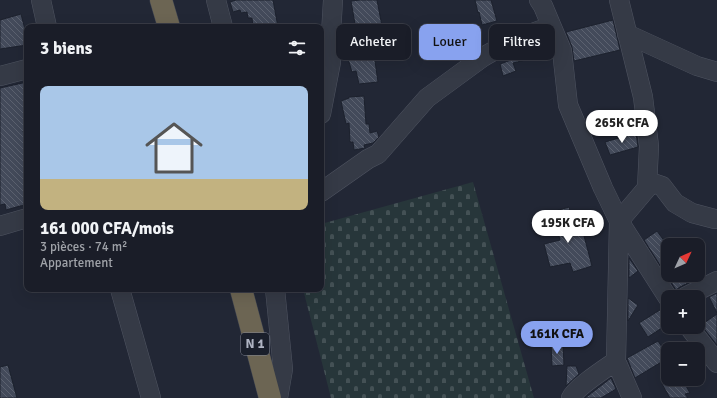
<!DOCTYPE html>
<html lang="fr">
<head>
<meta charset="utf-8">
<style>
  :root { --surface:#1a1d28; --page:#272a34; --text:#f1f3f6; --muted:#9fa2a8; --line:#383b45; --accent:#88a2ef }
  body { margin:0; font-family:Signika,sans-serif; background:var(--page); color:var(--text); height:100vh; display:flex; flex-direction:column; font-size:15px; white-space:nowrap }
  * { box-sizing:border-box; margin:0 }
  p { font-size:13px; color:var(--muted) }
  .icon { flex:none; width:22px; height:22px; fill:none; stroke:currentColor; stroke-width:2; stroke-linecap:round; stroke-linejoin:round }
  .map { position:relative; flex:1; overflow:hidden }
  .drawer { position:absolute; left:24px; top:24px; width:300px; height:268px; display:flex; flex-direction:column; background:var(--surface); border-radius:8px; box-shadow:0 4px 16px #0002,0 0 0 1px var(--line) }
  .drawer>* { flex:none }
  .guide { position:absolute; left:336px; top:24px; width:321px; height:36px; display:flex; gap:8px }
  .needle { width:26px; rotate:46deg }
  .controls { position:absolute; left:661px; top:238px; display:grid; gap:8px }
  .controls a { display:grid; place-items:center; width:44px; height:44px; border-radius:8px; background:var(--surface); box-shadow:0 4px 16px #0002,0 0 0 1px var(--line); font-size:20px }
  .price { position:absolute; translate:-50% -34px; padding:0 9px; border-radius:14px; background:#fff; color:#222; font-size:13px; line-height:26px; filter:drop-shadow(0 1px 2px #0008) }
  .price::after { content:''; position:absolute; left:50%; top:24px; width:12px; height:9px; margin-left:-6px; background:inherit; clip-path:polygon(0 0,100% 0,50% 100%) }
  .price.active { background:var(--accent); color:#111 }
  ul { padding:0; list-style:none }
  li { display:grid; align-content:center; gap:8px; height:212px; padding:0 16px }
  li span { display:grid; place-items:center; height:124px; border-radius:8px; color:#555 }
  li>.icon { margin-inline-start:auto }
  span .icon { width:72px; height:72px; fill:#fffc; stroke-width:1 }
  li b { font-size:17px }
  h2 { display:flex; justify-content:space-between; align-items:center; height:48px; padding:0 16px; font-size:17px }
  .pill { padding:0 14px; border-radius:8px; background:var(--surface); box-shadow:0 4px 16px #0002,0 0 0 1px var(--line); font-size:14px; line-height:36px }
  .pill.active { background:var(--accent); color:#111 }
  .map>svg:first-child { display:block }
</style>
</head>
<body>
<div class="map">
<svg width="717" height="398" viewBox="0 0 717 398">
  <defs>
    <pattern id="cemetery-stones" width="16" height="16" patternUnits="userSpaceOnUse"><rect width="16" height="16" fill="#27363a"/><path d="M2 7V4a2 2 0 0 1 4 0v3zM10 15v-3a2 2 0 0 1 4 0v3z" fill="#445155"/></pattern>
    <pattern id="building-back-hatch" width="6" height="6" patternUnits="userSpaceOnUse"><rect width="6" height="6" fill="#434a5a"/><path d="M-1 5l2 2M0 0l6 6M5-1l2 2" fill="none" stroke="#5c6270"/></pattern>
  </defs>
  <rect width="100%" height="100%" fill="#222735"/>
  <path fill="url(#cemetery-stones)" d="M473 182 534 398H331L303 289H321V224Z"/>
  <path fill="url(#building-back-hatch)" stroke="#1c212d" d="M236 0H273L278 27H253L252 18H248L247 12 241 13 240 10 233 12 230 2Z
    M360 0H377L382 26 394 24 397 44 373 47 378 82 359 84 356 71 352 72 342 39V32L356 30 351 1Z
    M475 0H491L497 21 482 25 479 12 478 13Z
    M21 14 27 37V45L0 49V20Z
    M613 20 620 50 574 61 572 47 566 32Z
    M534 44 538 57 513 63 516 71 503 76 500 64 511 60 509 55 516 51Z
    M27 82V130L23 131 27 145V205L20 206 6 210 5 204 0 205V88Z
    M364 96 366 124H369L370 133 377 131 379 137 373 143 364 145 365 148 354 150 353 142H350L349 123 346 124 341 101 349 98V97Z
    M636 133 638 147 610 155 605 142Z
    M569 207 576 235 583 232 592 266 573 272 570 263 550 267 544 244 560 240 552 212Z
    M657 231 668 246V275H693L696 279 680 287 676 290 644 240Z
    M629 258 638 271 629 278Z
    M717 293V313L709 297Z
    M628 298 638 305 628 321Z
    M663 308 668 309V324L648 337 639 323Z
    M717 314V345L701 325Z
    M658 341 668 356V358L635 378 627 358Z
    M551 344H563L564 365 552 366Z
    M8 365 17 398H0V367Z
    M567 366H576L579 374 566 386Z
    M611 378 616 389 601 398H585Z
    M672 379H682L690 393 685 394 688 398H670L662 384Z"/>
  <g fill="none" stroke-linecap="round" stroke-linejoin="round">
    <defs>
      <path id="minor" d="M41 0 47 27
        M216 0 223 27
        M539 0 543 6 562 51 568 105 603 188 619 221 668 298
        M619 0 643 97 649 146 647 188
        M627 34 697 66 717 72
        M0 76 27 69
        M321 114 331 62V34L333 0
        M321 192 368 159 378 154 427 98 483 57 511 41 551 26
        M0 226 27 218
        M120 289 151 398
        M275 289 283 369 278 398
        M685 297 717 281
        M689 327 717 363
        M571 398C575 388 606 368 616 361
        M632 398 616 361 619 221 647 188 653 183 662 186 675 203 692 213 715 219H717"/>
      <path id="highway" d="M161 0 169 27
        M241 289 270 398"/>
    </defs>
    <use href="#minor" stroke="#4f5461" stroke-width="20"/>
    <use href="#highway" stroke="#3f4451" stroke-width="23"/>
    <use href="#minor" stroke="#353a46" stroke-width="19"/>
    <use href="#highway" stroke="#6c6553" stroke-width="22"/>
  </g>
  <g text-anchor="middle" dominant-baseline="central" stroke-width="4" stroke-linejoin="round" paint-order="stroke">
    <rect fill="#1a1f2b" stroke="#828795" stroke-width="1" x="241" y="333" width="28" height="22" rx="3"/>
    <g font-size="13" font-weight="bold" fill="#afb4c3">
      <text x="255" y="344">N 1</text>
    </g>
  </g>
</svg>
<div class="controls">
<a><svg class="needle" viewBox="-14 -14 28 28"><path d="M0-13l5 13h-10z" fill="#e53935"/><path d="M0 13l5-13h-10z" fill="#9fa2a8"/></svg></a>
<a>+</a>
<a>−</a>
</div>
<b class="price" style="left:622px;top:144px">265K CFA</b>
<b class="price" style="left:568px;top:244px">195K CFA</b>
<b class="price active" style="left:557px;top:355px">161K CFA</b>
<div class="guide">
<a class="pill">Acheter</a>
<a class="pill active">Louer</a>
<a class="pill">Filtres</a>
</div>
<section class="drawer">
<h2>3 biens<svg class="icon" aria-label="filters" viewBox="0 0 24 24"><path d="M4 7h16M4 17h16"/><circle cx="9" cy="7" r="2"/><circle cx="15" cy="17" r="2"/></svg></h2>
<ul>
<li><span style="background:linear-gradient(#a9c7e8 75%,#c2b280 0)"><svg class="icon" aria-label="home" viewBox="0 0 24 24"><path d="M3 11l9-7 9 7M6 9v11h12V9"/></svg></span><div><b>161 000 CFA/mois</b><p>3 pièces · 74 m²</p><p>Appartement</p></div></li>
</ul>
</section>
</div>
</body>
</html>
